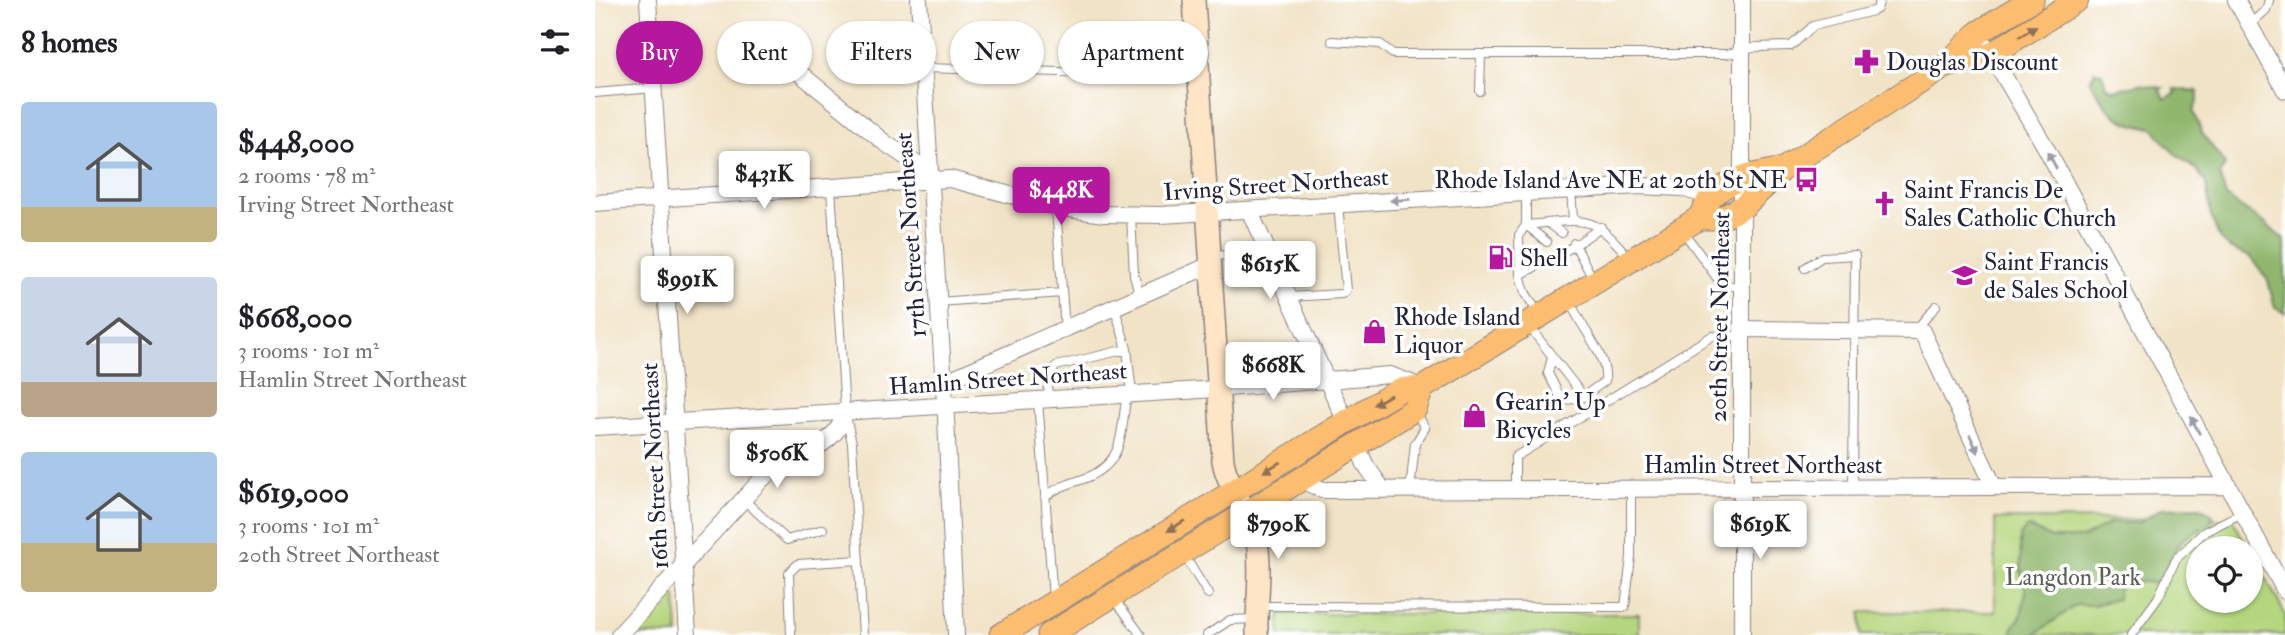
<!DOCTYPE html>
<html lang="en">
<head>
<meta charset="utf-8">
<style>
  :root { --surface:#fff; --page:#f6f6f6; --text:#202124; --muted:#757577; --accent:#b5179e }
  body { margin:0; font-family:"IM FELL Double Pica",serif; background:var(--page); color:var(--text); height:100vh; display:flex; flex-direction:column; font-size:26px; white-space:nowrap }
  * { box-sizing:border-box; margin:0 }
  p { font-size:23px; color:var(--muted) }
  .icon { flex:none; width:38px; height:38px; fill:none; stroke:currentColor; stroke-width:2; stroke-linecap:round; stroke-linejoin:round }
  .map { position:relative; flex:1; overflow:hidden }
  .side { display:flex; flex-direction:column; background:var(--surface); width:595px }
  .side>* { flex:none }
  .hud { position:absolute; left:21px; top:21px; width:665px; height:63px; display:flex; gap:14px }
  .controls { position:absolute; left:1591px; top:536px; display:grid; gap:14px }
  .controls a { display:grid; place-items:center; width:77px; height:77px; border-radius:50%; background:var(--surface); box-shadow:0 2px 5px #0004; font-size:35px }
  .price { position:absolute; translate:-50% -60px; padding:0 16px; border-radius:7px; background:#fff; color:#222; font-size:23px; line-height:46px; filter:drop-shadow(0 2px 4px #0008) }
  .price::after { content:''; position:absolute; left:50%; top:42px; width:21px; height:16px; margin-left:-10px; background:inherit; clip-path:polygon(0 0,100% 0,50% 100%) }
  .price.current { background:var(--accent); color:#fff }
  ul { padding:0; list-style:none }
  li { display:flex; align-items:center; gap:21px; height:175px; padding:0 21px }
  li span { display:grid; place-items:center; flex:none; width:196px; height:140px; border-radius:7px; color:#555 }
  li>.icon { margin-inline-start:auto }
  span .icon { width:84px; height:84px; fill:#fffc; stroke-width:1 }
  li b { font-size:30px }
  h2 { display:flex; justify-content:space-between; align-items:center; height:84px; padding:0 21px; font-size:30px }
  .tag { padding:0 24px; border-radius:32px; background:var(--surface); box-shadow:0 2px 5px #0004; font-size:24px; line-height:63px }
  .tag.current { background:var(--accent); color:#fff }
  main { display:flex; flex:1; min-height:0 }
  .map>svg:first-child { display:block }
</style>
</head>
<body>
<main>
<section class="side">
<h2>8 homes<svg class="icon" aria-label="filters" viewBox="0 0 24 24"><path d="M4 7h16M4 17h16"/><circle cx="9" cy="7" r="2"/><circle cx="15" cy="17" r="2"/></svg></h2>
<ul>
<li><span style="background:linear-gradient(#a9c7e8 75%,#c2b280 0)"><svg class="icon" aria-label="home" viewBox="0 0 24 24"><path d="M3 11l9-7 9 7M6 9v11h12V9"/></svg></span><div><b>$448,000</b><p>2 rooms · 78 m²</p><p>Irving Street Northeast</p></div></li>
<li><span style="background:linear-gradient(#c9d6e8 75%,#b9a48a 0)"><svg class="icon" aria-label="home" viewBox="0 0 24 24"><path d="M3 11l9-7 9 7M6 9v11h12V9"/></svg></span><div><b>$668,000</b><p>3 rooms · 101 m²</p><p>Hamlin Street Northeast</p></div></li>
<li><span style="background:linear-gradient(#a9c7e8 65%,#c2b280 0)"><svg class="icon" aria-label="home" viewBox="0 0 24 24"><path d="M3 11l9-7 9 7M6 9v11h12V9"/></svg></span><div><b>$619,000</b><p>3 rooms · 101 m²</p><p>20th Street Northeast</p></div></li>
</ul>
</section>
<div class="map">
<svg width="1690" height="635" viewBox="0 0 1690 635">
  <rect width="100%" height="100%" fill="#fff"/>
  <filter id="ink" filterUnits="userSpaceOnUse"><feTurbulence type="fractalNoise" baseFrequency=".0143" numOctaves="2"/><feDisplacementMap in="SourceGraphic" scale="14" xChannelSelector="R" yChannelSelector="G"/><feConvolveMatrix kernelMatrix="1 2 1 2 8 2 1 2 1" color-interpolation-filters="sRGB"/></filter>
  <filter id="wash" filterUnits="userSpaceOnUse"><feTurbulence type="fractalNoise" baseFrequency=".00686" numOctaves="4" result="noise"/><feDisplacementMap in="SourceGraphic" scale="28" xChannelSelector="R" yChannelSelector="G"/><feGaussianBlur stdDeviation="1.57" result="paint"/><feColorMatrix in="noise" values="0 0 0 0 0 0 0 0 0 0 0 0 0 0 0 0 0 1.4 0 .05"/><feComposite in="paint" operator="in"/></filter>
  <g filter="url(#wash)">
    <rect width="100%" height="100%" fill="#f1e3c6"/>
    <path fill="#b5d67e" stroke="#6c7c5c" stroke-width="2" d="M1400 519 1638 520 1653 548H1603V600H1656V551L1690 614V635H1266V612H1400Z
      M76 592 81 597 83 635H34Z
      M685 614H1044V635H685Z"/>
    <path fill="#90b76d" stroke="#596c54" stroke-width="2" d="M1500 71 1507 73 1511 86 1519 90 1545 84 1568 88 1565 90 1570 99 1581 93 1579 89 1603 91V101L1598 111 1607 133 1630 164 1625 175 1631 197 1672 225 1690 241V313L1680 308 1673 281 1657 258 1636 249 1625 239 1616 217 1611 183 1602 170 1578 152 1558 128C1521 125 1513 111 1495 81Z
      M1606 507 1619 516C1613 530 1599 530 1588 539 1576 551 1575 571 1561 583L1537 581 1524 587 1522 599 1498 605H1481L1439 635H1418L1417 629 1426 616 1431 592 1426 570 1425 536 1432 527 1457 538H1487L1515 523H1543L1567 508Z"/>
  </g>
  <g filter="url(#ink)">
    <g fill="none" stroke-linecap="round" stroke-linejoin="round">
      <defs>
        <path id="lane" d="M1654 25 1671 10 1674 0
          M737 41 785 44 798 54H1132L1162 47 1196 46 1218 26 1278 11 1282 9 1285 0
          M328 68 601 76
          M885 91 886 55
          M0 93 59 88
          M236 188 250 412 257 443 268 635
          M976 189 978 220
          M931 192V225L924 235 925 275 930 292 943 313
          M461 207 470 330
          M536 215 539 275 545 297
          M953 223 967 233
          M931 225C989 220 996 211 1035 259
          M931 225 952 242
          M1088 231 1127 285 1148 287
          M979 243 998 279
          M618 256 636 255 670 245
          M1210 268 1227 257 1260 255 1258 488
          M925 275 979 246 1006 227
          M693 297 747 294 751 290 743 204
          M343 302 467 293
          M520 309 532 349 537 394
          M933 325 989 397
          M1327 331 1325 325 1341 306
          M957 357 953 373 964 395 971 400 986 398 1010 381C1013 354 985 328 975 301
          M455 399 451 377 461 366 532 349
          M443 400 458 599
          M920 489V457L1117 336H1147
          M815 490 820 444 830 428 821 412
          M450 497C464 486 475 484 491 478 531 462 525 432 532 394
          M148 499 192 540 228 529
          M589 555 613 594
          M519 598 546 635
          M664 606 1030 607 1036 557V488
          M196 635 194 573 203 564 264 560
          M612 635 635 620 661 619
          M1536 635 1563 598 1581 559 1609 532 1647 513"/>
        <path id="street" d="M53 0 93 635
          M324 0 351 418 361 635
          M1641 0 1690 90
          M1392 47 1451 148 1690 591
          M180 69 196 66 290 143 323 165 335 181
          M0 203 355 179 461 207 509 214 566 215 1044 186 1087 188 1116 197
          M654 210 751 422
          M1148 329 1327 331 1399 487
          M349 382 615 265
          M0 427 606 390 795 375 826 387
          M763 447 770 464 788 490
          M707 480 727 490 1631 486
          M24 635 166 480C192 457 243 449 250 412
          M1147 635V0"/>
        <path id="secondary" d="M599 0 628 461C633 490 657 512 662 542 667 571 661 605 662 635"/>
        <path id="primary" d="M1352 66 1397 54 1482 0
          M1104 218H1127L1149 206 1188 169 1349 67 1384 32 1437 0
          M406 635 751 422 805 390 827 388 1087 229 1104 218 1116 197 1127 188 1149 177 1188 169
          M454 635 820 409 827 388"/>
      </defs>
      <use href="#lane" stroke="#8a8280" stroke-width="10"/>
      <use href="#street" stroke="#8a8280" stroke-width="18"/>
      <use href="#secondary" stroke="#8a8280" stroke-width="24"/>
      <use href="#primary" stroke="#8a8280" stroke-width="25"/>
      <use href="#lane" stroke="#fff" stroke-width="8"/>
      <use href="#street" stroke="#fff" stroke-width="16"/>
      <use href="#secondary" stroke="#fee5c5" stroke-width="21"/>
      <use href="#primary" stroke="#fcbd6f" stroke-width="23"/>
    </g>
    <defs><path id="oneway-solid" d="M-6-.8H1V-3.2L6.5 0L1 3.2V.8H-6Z" transform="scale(1.75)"/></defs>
    <g fill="#8f7055">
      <use href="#oneway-solid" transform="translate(1433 31) rotate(-32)"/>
      <use href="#oneway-solid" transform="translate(787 400) rotate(150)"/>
      <use href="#oneway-solid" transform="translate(677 467) rotate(149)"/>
      <use href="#oneway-solid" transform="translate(581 526) rotate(148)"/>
    </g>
    <g fill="#9c9ca7">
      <use href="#oneway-solid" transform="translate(1457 160) rotate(-118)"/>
      <use href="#oneway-solid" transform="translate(805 200) rotate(176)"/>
      <use href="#oneway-solid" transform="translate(1600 425) rotate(-117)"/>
      <use href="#oneway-solid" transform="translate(1379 444) rotate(65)"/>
    </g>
  </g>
  <defs>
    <symbol id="pharmacy-bare" viewBox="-9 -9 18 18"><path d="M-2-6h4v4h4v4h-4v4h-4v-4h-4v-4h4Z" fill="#b5179e" stroke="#fff" stroke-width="2.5" paint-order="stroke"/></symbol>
    <symbol id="bus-bare" viewBox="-9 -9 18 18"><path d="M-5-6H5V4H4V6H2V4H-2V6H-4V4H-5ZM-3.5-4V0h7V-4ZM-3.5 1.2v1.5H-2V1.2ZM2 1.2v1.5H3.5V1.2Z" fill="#b5179e" stroke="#fff" stroke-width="2.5" paint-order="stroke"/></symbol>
    <symbol id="church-bare" viewBox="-9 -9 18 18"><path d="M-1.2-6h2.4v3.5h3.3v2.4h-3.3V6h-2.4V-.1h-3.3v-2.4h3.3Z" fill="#b5179e" stroke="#fff" stroke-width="2.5" paint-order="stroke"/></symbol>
    <symbol id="fuel-bare" viewBox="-9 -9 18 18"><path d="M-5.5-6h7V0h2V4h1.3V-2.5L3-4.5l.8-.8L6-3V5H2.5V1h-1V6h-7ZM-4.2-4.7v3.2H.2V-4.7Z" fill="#b5179e" stroke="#fff" stroke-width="2.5" paint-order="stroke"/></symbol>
    <symbol id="school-bare" viewBox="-9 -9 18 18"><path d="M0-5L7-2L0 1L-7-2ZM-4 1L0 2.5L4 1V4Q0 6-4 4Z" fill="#b5179e" stroke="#fff" stroke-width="2.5" paint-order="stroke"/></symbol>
    <symbol id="shop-bare" viewBox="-9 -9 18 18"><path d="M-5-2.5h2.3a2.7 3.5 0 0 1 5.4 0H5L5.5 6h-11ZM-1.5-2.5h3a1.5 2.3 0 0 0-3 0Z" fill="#b5179e" stroke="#fff" stroke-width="2.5" paint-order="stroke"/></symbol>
  </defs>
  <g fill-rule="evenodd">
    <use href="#pharmacy-bare" x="1254" y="44" width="35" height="35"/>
    <use href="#bus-bare" x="1194" y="162" width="35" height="35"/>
    <use href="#church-bare" x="1272" y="186" width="35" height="35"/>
    <use href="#fuel-bare" x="888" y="240" width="35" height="35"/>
    <use href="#school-bare" x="1352" y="258" width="35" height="35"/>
    <use href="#shop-bare" x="762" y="314" width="35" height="35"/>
    <use href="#shop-bare" x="862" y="398" width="35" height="35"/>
  </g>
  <g text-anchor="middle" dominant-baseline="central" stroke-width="7" stroke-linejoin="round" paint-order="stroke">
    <g font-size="24" fill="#22223b" stroke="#fff" text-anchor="start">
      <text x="1291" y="62">Douglas Discount</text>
      <text x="1192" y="180" text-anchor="end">Rhode Island Ave NE at 20th St NE</text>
      <text x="1309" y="190">Saint Francis De<tspan x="1309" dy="28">Sales Catholic Church</tspan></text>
      <text x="925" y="258">Shell</text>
      <text x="1389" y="262">Saint Francis<tspan x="1389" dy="28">de Sales School</tspan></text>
      <text x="799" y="317">Rhode Island<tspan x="799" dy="28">Liquor</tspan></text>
      <text x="900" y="402">Gearin' Up<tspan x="900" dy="28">Bicycles</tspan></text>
    </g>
    <g font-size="24" fill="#22223b" stroke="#fff">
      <text transform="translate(681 185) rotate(-4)">Irving Street Northeast</text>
      <text transform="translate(316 235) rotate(-94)">17th Street Northeast</text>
      <text transform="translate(1125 317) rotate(-89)">20th Street Northeast</text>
      <text transform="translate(413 379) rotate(-4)">Hamlin Street Northeast</text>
      <text x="1168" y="465">Hamlin Street Northeast</text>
      <text transform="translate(60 466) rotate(-93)">16th Street Northeast</text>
    </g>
    <g font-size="24" fill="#556152" stroke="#fff">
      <text x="1478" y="577">Langdon Park</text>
    </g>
  </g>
</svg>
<div class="controls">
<a><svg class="icon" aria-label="locate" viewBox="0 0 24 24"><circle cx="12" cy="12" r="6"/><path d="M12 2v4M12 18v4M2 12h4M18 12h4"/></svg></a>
</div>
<b class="price" style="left:169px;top:211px">$431K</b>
<b class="price current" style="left:466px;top:227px">$448K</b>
<b class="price" style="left:675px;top:301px">$615K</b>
<b class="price" style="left:92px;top:316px">$991K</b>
<b class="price" style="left:678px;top:402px">$668K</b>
<b class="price" style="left:182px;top:490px">$506K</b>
<b class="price" style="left:683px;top:561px">$790K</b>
<b class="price" style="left:1165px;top:561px">$619K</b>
<div class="hud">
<a class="tag current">Buy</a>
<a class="tag">Rent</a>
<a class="tag">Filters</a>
<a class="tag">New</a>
<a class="tag">Apartment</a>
</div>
</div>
</main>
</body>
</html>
